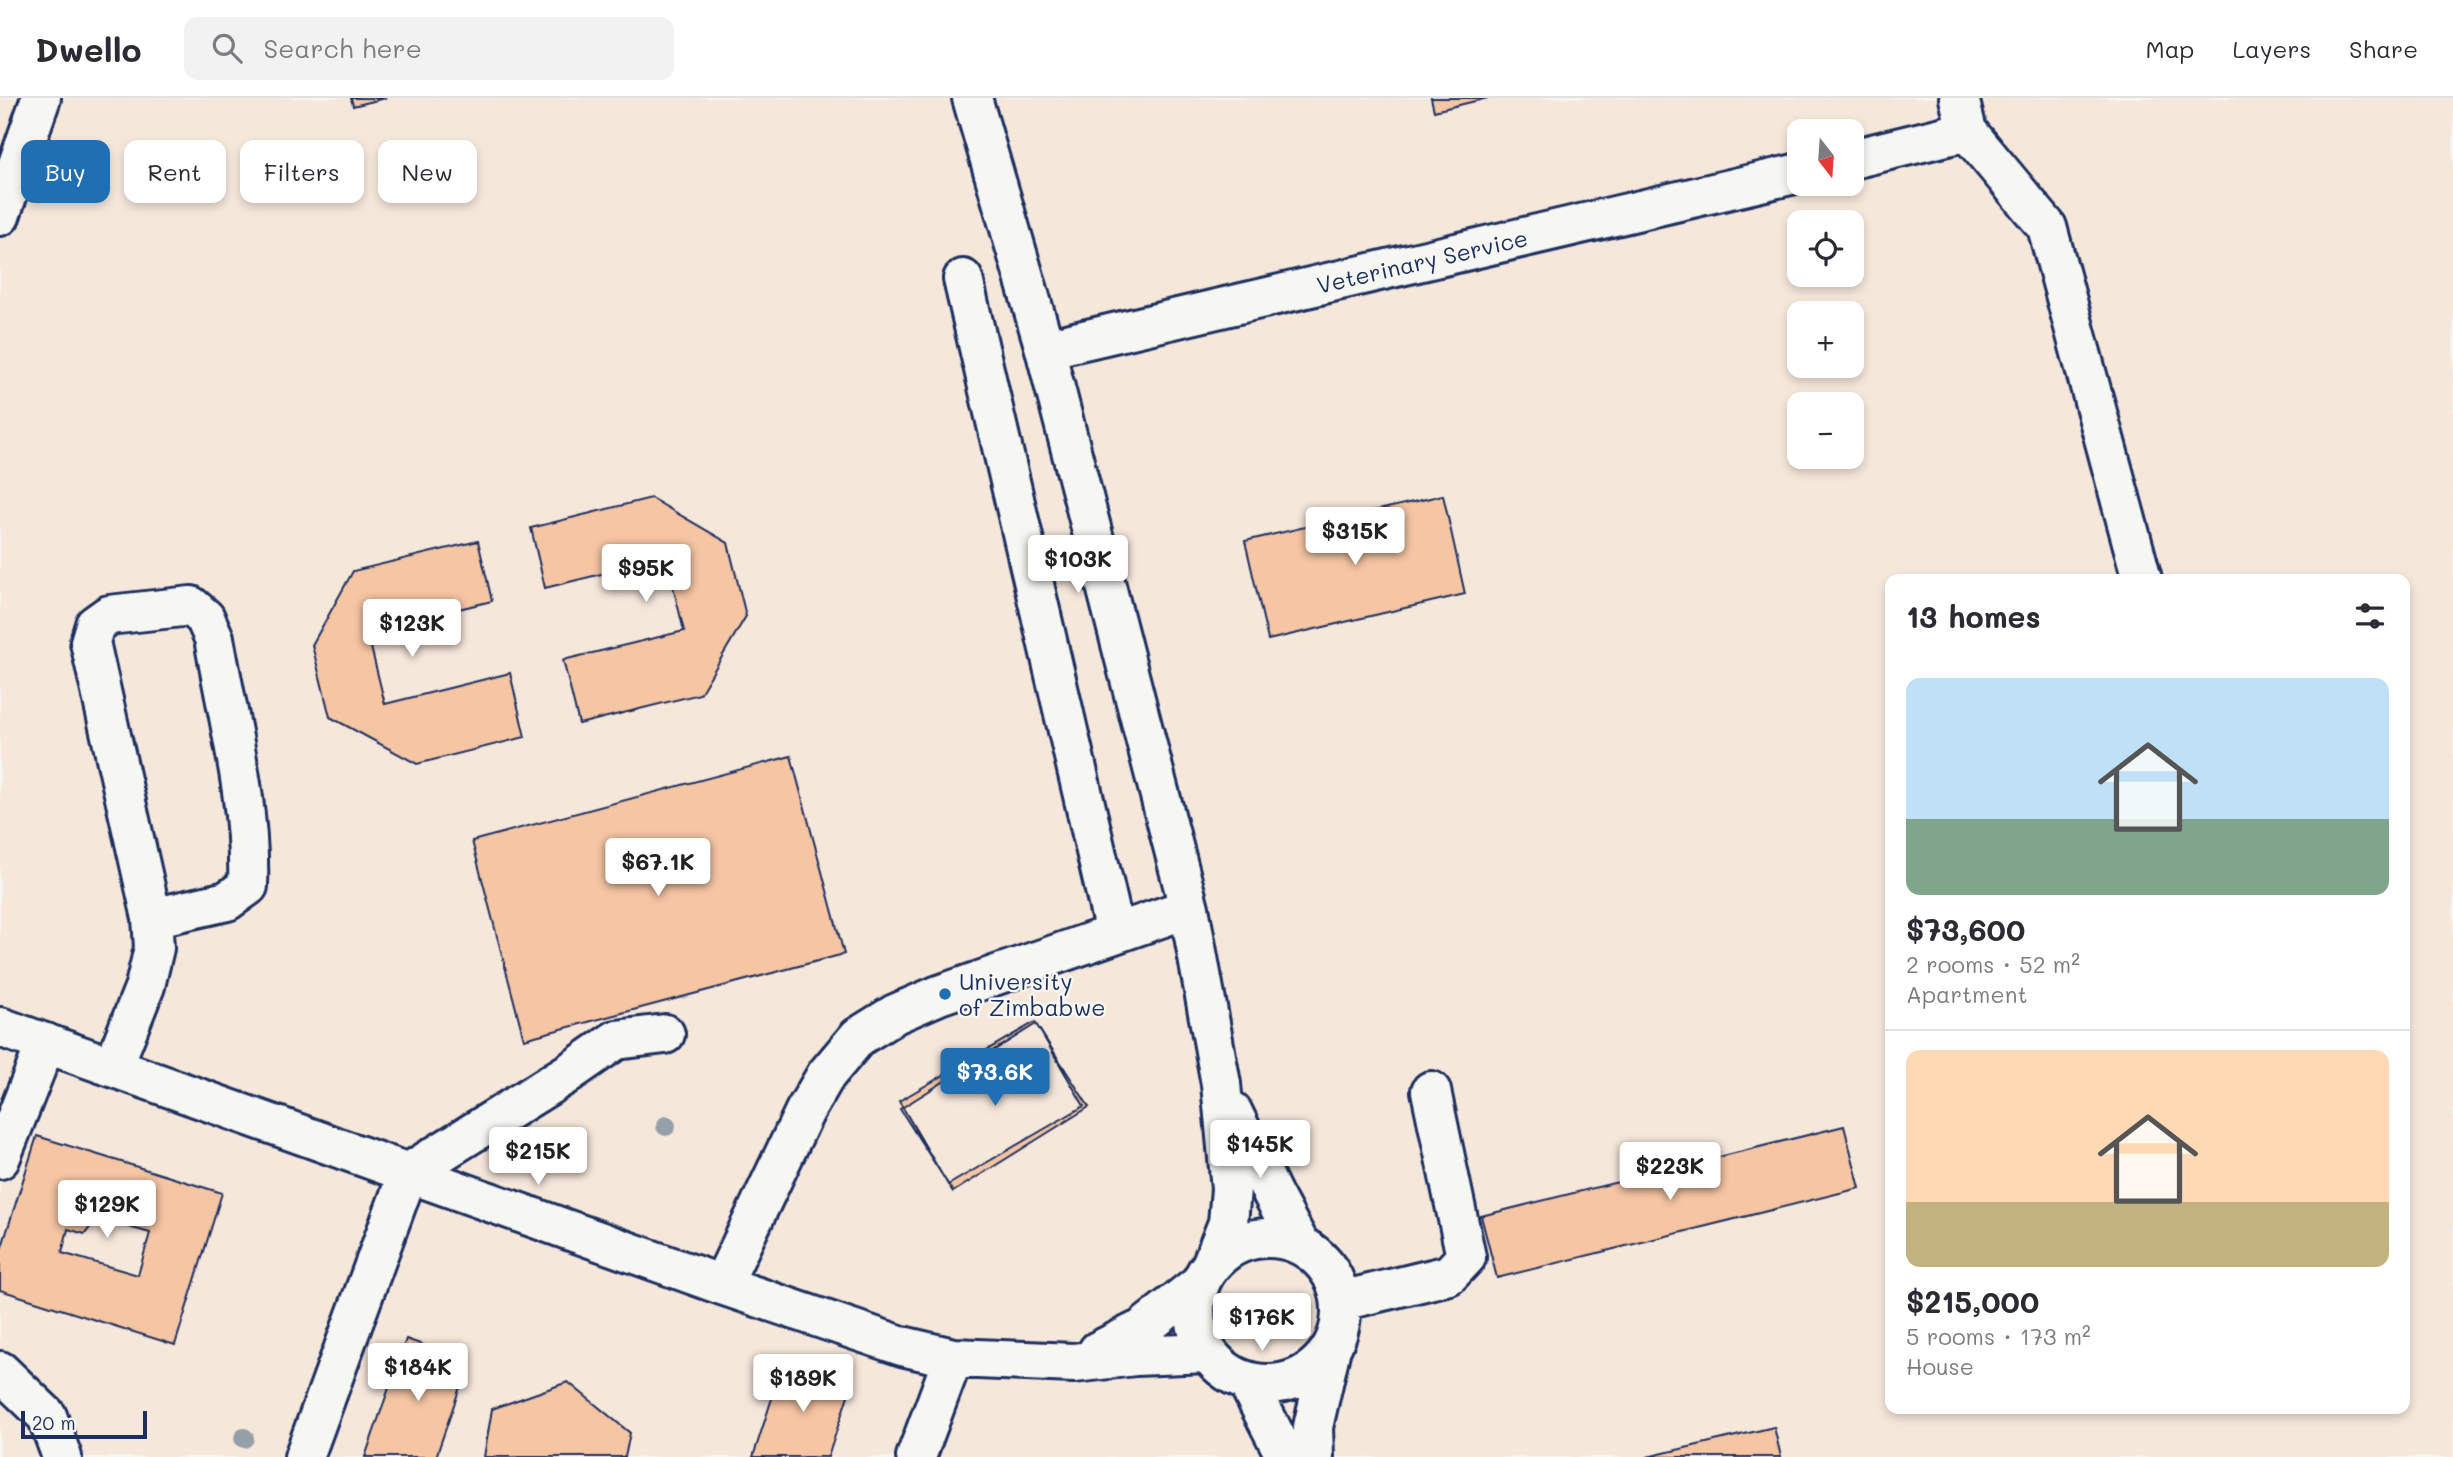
<!DOCTYPE html>
<html lang="en">
<head>
<meta charset="utf-8">
<style>
  :root { --surface:#fff; --page:#f2f2f3; --text:#2b2b33; --muted:#7c7c81; --line:#e1e1e2; --accent:#1f6fb2 }
  body { margin:0; font-family:Mali,sans-serif; background:var(--page); color:var(--text); height:100vh; display:flex; flex-direction:column; font-size:26px; white-space:nowrap }
  * { box-sizing:border-box; margin:0 }
  p { font-size:23px; color:var(--muted) }
  .icon { flex:none; width:38px; height:38px; fill:none; stroke:currentColor; stroke-width:2; stroke-linecap:round; stroke-linejoin:round }
  .map { position:relative; flex:1; overflow:hidden }
  .sheet { position:absolute; left:1885px; top:476px; width:525px; height:840px; display:flex; flex-direction:column; background:var(--surface); border-radius:14px; box-shadow:0 4px 10px #0003 }
  .sheet>* { flex:none }
  .hud { position:absolute; left:21px; top:42px; width:665px; height:63px; display:flex; gap:14px }
  .needle { width:46px; rotate:163deg }
  .tools { position:absolute; left:1787px; top:21px; display:grid; gap:14px }
  .tools a { display:grid; place-items:center; width:77px; height:77px; border-radius:14px; background:var(--surface); box-shadow:0 4px 10px #0003; font-size:35px }
  .scale { position:absolute; left:21px; bottom:18px; width:126px; box-sizing:border-box; padding-left:7px; border:4px solid #1b2f5e; border-top:0; font-size:19px; line-height:24px; white-space:nowrap; color:#1b2f5e; -webkit-text-stroke:5px #f6f6f2; paint-order:stroke }
  .price { position:absolute; translate:-50% -60px; padding:0 16px; border-radius:7px; background:#fff; color:#222; font-size:23px; line-height:46px; filter:drop-shadow(0 2px 4px #0008) }
  .price::after { content:''; position:absolute; left:50%; top:42px; width:21px; height:16px; margin-left:-10px; background:inherit; clip-path:polygon(0 0,100% 0,50% 100%) }
  .price.current { background:var(--accent); color:#fff }
  ul { padding:0; list-style:none }
  li { display:grid; align-content:center; gap:14px; height:371px; padding:0 21px }
  li+li { border-top:2px solid var(--line) }
  li span { display:grid; place-items:center; height:217px; border-radius:14px; color:#555 }
  li>.icon { margin-inline-start:auto }
  span .icon { width:126px; height:126px; fill:#fffc; stroke-width:1 }
  li b { font-size:30px }
  h2 { display:flex; justify-content:space-between; align-items:center; height:84px; padding:0 21px; font-size:30px }
  .pill { padding:0 24px; border-radius:14px; background:var(--surface); box-shadow:0 4px 10px #0003; font-size:24px; line-height:63px }
  .pill.current { background:var(--accent); color:#fff }
  header { display:flex; align-items:center; gap:42px; box-sizing:border-box; height:98px; padding:0 35px; background:var(--surface); border-bottom:2px solid var(--line) }
  header strong { font-size:33px }
  nav { display:flex; gap:38px; margin-inline-start:auto; font-size:24px }
  .search { width:490px; height:63px; background:var(--page); display:flex; align-items:center; gap:18px; box-sizing:border-box; padding:0 24px; border-radius:14px; color:var(--muted); font-size:26px }
  .map>svg:first-child { display:block }
</style>
</head>
<body>
<header>
<strong>Dwello</strong>
<div class="search"><svg class="icon" aria-label="search" viewBox="0 0 24 24"><circle cx="10" cy="10" r="6"/><path d="M15 15l6 6"/></svg>Search here</div>
<nav><a>Map</a><a>Layers</a><a>Share</a></nav>
</header>
<div class="map">
<svg width="2453" height="1359" viewBox="0 0 2453 1359">
  <rect width="100%" height="100%" fill="#f6f6f2"/>
  <filter id="ink" filterUnits="userSpaceOnUse"><feTurbulence type="fractalNoise" baseFrequency=".0143" numOctaves="2"/><feDisplacementMap in="SourceGraphic" scale="14" xChannelSelector="R" yChannelSelector="G"/><feConvolveMatrix kernelMatrix="1 2 1 2 8 2 1 2 1" color-interpolation-filters="sRGB"/></filter>
  <g filter="url(#ink)">
    <path fill="#f6e7db" fill-rule="evenodd" d="M0 0H2453V1359H0ZM1799 33H1852V86H1799ZM1799 124H1852V177H1799ZM1799 215H1852V268H1799ZM1799 306H1852V359H1799ZM1890 481H2404V1311H1890Z"/>
    <path fill="#f5c5a4" stroke="#1b2f5e" stroke-width="2" fill-rule="evenodd" d="M351 0H386L353 8Z
      M1431 0H1488L1434 13Z
      M1443 397 1465 496 1268 542 1245 443Z
      M651 400 728 445 746 518 700 596 579 626 563 562 684 533 666 460 545 490 531 430Z
      M478 443 492 503 367 533 385 606 510 575 525 639 417 666 330 619 312 547 353 473Z
      M791 658 844 856 524 941 472 743Z
      M1035 924 1084 1008 948 1087 899 1003Z
      M1036 926 1089 1009 953 1094 900 1011Z
      M1844 1028 1860 1090 1497 1180 1481 1118Z
      M37 1038 222 1095 175 1247 0 1192V1155ZM97 1120 150 1135 138 1177 62 1155 68 1131 85 1136Z
      M406 1241 469 1263 436 1359H365Z
      M784 1263 852 1285 828 1359H753Z
      M568 1284 630 1335 625 1359H484L492 1311Z
      M1774 1329 1781 1359H1647Z"/>
    <g fill="none" stroke-linecap="round" stroke-linejoin="round">
      <defs>
        <path id="minor" d="M972 0 1045 251 1189 810 1221 986 1231 1091 1228 1125 1212 1165
          M1967 33 2047 129 2142 481
          M1852 61 1967 33 1959 0
          M0 118 41 0
          M963 181 1115 835
          M1045 251 1799 75
          M0 929 722 1187 902 1248 953 1260 1074 1265 1135 1258 1208 1255
          M113 969 145 888 154 850 152 820 90 544 95 527 109 517 191 508 205 520 214 540C228 621 251 706 248 788L227 803 152 820
          M1232 1013 1273 1097 1300 1147
          M0 1061 46 945
          M1195 1213a73 73 0 1 1 146 0a73 73 0 1 1-146 0Z
          M722 1187 805 1013 826 977 858 939 895 916 939 897 1189 810
          M1341 1203 1449 1177 1466 1159 1431 993
          M1098 1253 1142 1231 1199 1186
          M0 1273 47 1318 62 1359
          M1247 1283 1286 1359
          M304 1359 408 1075 567 976 616 942 665 936
          M916 1359 953 1260
          M1314 1359 1313 1329 1331 1250"/>
      </defs>
      <use href="#minor" stroke="#1b2f5e" stroke-width="44"/>
      <use href="#minor" stroke="#f6f6f2" stroke-width="38"/>
    </g>
    <g fill="#949fa7">
      <circle cx="666" cy="1028" r="10"/>
      <circle cx="244" cy="1340" r="10"/>
    </g>
  </g>
  <circle fill="#1f6fb2" stroke="#f6f6f2" stroke-width="2.5" cx="945" cy="896" r="7"/>
  <g text-anchor="middle" dominant-baseline="central" stroke-width="5" stroke-linejoin="round" paint-order="stroke">
    <g font-size="23" fill="#1b2f5e" stroke="#f6f6f2">
      <text transform="translate(1422 163) rotate(-13)">Veterinary Service</text>
    </g>
    <g font-size="23" fill="#1b2f5e" stroke="#f6f6f2" text-anchor="start">
      <text x="959" y="883">University<tspan x="959" dy="26">of Zimbabwe</tspan></text>
    </g>
  </g>
</svg>
<div class="tools">
<a><svg class="needle" viewBox="-14 -14 28 28"><path d="M0-13l5 13h-10z" fill="#e53935"/><path d="M0 13l5-13h-10z" fill="#7c7c81"/></svg></a>
<a><svg class="icon" aria-label="locate" viewBox="0 0 24 24"><circle cx="12" cy="12" r="6"/><path d="M12 2v4M12 18v4M2 12h4M18 12h4"/></svg></a>
<a>+</a>
<a>−</a>
</div>
<div class="scale">20 m</div>
<b class="price" style="left:1355px;top:469px">$315K</b>
<b class="price" style="left:1078px;top:497px">$103K</b>
<b class="price" style="left:646px;top:506px">$95K</b>
<b class="price" style="left:412px;top:561px">$123K</b>
<b class="price" style="left:658px;top:800px">$67.1K</b>
<b class="price current" style="left:995px;top:1010px">$73.6K</b>
<b class="price" style="left:1260px;top:1082px">$145K</b>
<b class="price" style="left:538px;top:1089px">$215K</b>
<b class="price" style="left:1670px;top:1104px">$223K</b>
<b class="price" style="left:107px;top:1142px">$129K</b>
<b class="price" style="left:1262px;top:1255px">$176K</b>
<b class="price" style="left:418px;top:1305px">$184K</b>
<b class="price" style="left:803px;top:1316px">$189K</b>
<div class="hud">
<a class="pill current">Buy</a>
<a class="pill">Rent</a>
<a class="pill">Filters</a>
<a class="pill">New</a>
</div>
<section class="sheet">
<h2>13 homes<svg class="icon" aria-label="filters" viewBox="0 0 24 24"><path d="M4 7h16M4 17h16"/><circle cx="9" cy="7" r="2"/><circle cx="15" cy="17" r="2"/></svg></h2>
<ul>
<li><span style="background:linear-gradient(#bfe0f5 65%,#7fa58c 0)"><svg class="icon" aria-label="home" viewBox="0 0 24 24"><path d="M3 11l9-7 9 7M6 9v11h12V9"/></svg></span><div><b>$73,600</b><p>2 rooms · 52 m²</p><p>Apartment</p></div></li>
<li><span style="background:linear-gradient(#ffd9b3 70%,#c2b280 0)"><svg class="icon" aria-label="home" viewBox="0 0 24 24"><path d="M3 11l9-7 9 7M6 9v11h12V9"/></svg></span><div><b>$215,000</b><p>5 rooms · 173 m²</p><p>House</p></div></li>
</ul>
</section>
</div>
</body>
</html>
